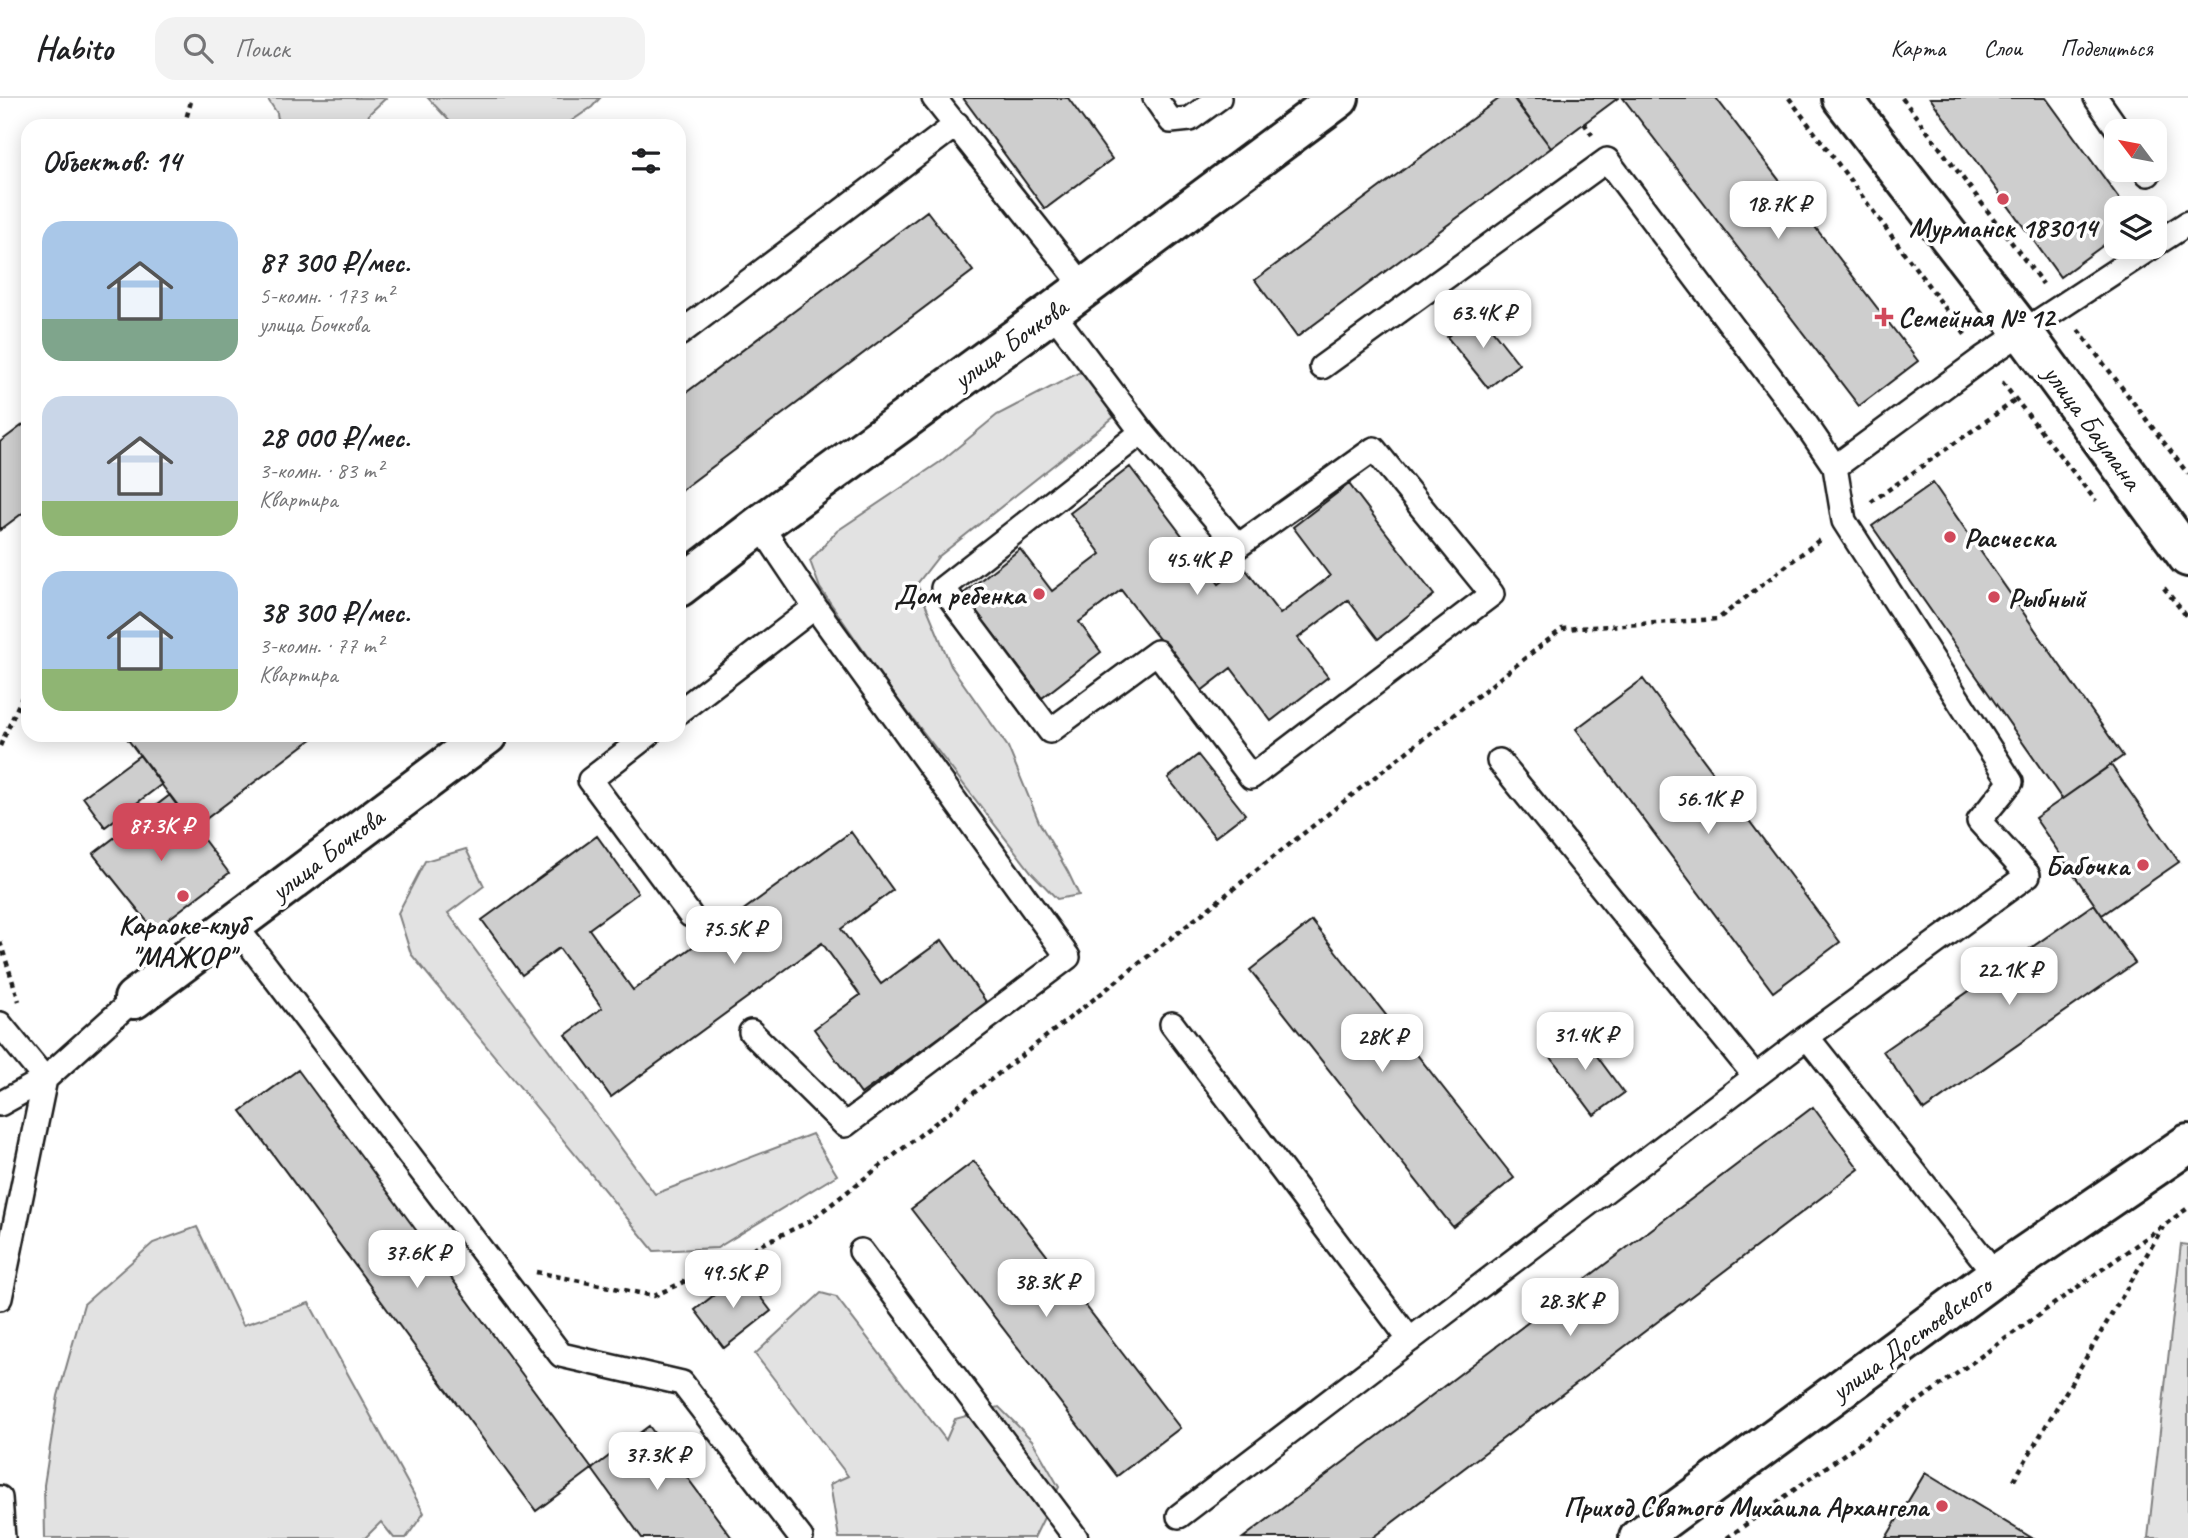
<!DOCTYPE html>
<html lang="ru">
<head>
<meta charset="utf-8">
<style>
  :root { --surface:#fff; --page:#f2f2f2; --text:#202124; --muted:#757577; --line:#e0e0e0; --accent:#d1495b }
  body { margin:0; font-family:Caveat,sans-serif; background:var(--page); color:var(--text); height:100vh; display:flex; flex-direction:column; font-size:26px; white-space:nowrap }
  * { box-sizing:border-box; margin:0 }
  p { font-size:23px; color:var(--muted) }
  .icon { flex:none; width:38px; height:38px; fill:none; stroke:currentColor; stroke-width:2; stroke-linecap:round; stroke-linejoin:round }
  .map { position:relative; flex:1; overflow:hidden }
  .panel { position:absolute; left:21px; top:21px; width:665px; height:623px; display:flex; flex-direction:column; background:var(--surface); border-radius:21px; box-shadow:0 4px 18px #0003 }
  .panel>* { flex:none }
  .needle { width:46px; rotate:302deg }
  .tools { position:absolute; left:2104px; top:21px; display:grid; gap:14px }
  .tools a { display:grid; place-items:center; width:63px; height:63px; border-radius:14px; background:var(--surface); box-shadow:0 4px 18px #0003; font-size:35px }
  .price { position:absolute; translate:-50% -60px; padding:0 16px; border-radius:14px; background:#fff; color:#222; font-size:23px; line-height:46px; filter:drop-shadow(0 2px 4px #0008) }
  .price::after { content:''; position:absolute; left:50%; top:42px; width:21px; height:16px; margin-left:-10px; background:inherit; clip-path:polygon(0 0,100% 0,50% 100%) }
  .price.selected { background:var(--accent); color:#fff }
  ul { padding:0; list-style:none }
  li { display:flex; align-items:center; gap:21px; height:175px; padding:0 21px }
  li span { display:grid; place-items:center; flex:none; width:196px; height:140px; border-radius:21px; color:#555 }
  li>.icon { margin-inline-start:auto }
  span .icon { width:84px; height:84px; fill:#fffc; stroke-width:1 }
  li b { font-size:30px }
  h2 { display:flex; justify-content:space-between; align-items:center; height:84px; padding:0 21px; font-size:30px }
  header { display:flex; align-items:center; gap:42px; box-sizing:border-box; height:98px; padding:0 35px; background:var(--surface); border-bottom:2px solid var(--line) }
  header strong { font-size:33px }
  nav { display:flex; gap:38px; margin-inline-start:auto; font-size:24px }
  .search { width:490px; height:63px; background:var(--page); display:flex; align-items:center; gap:18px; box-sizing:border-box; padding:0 24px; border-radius:21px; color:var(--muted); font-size:26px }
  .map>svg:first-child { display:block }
</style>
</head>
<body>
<header>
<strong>Habito</strong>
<div class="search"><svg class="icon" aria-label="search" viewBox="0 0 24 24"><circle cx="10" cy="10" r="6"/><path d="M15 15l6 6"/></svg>Поиск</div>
<nav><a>Карта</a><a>Слои</a><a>Поделиться</a></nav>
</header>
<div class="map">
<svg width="2188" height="1440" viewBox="0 0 2188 1440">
  <rect width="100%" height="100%" fill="#fff"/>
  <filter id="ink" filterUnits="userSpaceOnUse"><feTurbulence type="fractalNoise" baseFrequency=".0143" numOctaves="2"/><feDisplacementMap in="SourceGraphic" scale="14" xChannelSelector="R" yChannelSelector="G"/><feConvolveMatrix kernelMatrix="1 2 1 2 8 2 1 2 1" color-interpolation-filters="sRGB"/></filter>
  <g filter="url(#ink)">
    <path fill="#e2e2e2" stroke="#7f7f7f" stroke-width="2" d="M267 0H386L369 16 367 28H279L277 15Z
      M428 0H600L592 9 564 28H454Z
      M1084 272 1114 319 938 459 917 486 951 568 1008 649 1039 724 1068 774 1079 797 1057 801 1032 775 893 595 820 490 810 463 837 433 940 364 997 317Z
      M466 751 484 788 448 815 655 1096 812 1036 837 1077 717 1150 654 1153 411 856 398 815 425 763Z
      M197 1129 243 1227 309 1205 424 1415 406 1440H394L381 1424 365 1440H45L44 1387 58 1298 84 1206 153 1145Z
      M2181 1146 2188 1147V1440H2148Z
      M821 1195 836 1199 946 1342 955 1321 999 1309 1032 1342 1059 1389 1034 1440H839L830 1386 848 1378 755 1256Z"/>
    <path fill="#cecece" stroke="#1c1c1c" stroke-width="2" d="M963 0H1068L1112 61 1045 111Z
      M1500 0H1513L1551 50 1297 239 1255 182Z
      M1514 0H1618L1551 50Z
      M1623 0H1716L1918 263 1859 308Z
      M1930 0H2046L2126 110H2116V138L2060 179Z
      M927 113 973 173 679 394V300Z
      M1478 214 1519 266 1488 290 1447 239Z
      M28 323V411L0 432V344Z
      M1130 369 1219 486 1243 468 1280 516 1330 478 1293 429 1349 386 1434 497 1378 541 1348 502 1298 540 1328 579 1271 623 1231 570 1200 594 1121 492 1079 524 1101 554 1042 600 963 496 1020 451 1052 493 1101 456 1070 415Z
      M1933 385 2123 658 2062 701 1872 428Z
      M1643 581 1840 844 1773 894 1576 631Z
      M129 637H317L194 730 126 639Z
      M140 657 162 686 105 729 83 699Z
      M1198 657 1245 716 1215 739 1168 680Z
      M2111 667 2179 764 2102 817 2035 720Z
      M170 697 229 775 154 832 93 756Z
      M851 734 893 792 841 831 881 886 942 842 987 905 861 996 814 931 860 897 822 845 611 999 566 937 602 910 559 850 522 877 482 822 597 738 638 795 589 831 633 892Z
      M2094 806 2135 865 1924 1012 1883 953Z
      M1312 823 1514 1080 1453 1129 1250 872Z
      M1577 931 1624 995 1594 1017 1547 954Z
      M298 972 592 1371 536 1413 241 1013Z
      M1813 1009 1859 1071 1372 1440H1243Z
      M974 1063 1180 1330 1117 1378 911 1111Z
      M742 1175 771 1213 724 1250 695 1212Z
      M649 1328 732 1440H642L592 1371Z
      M1925 1375 2032 1440H1886Z"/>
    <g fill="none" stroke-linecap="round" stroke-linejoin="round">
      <defs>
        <path id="lane" d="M934 0 1085 190
          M1155 0 1171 23 1190 21 1219 0
          M2096 0 2119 33
          M2146 72 2148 76
          M2154 147 2188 125
          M1052 214 1142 334 1238 448 1374 351 1492 496 1251 679 1157 554 1050 633 943 490 1142 334
          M679 236 957 26
          M1322 269 1607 62 1805 325 1835 369
          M679 614 815 509
          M648 637 590 682 690 817
          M1499 663 1755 978
          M234 826 561 1257 682 1285 801 1440
          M0 926 45 981
          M1172 926 1410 1242
          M751 934 845 1027 1068 859 815 509 760 427
          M0 1006 45 981 134 901
          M861 1153 1076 1440
          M1996 1177 1807 939 2028 777 1979 723 2011 684 1844 423 1835 369 1983 260 2152 149
          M0 1200 45 981
          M0 1400 3 1440
          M1179 1418 1807 939"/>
        <path id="street" d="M679 489 760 427 1052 214 1339 0
          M134 901 487 637"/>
        <path id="secondary" d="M1842 0 2023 234 2188 459
          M1639 1440 1996 1177 2188 1046"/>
      </defs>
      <use href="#lane" stroke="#1c1c1c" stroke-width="28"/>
      <use href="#street" stroke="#1c1c1c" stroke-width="44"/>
      <use href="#secondary" stroke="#1c1c1c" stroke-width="44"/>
      <path stroke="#1c1c1c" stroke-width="4.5" stroke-dasharray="5 5" stroke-linecap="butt" d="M1789 0 1966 238
        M1902 0 2043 186
        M1584 25 1592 37
        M184 28 192 0
        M2078 232 2188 376
        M2002 284 2096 403
        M1871 404 2016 302
        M2164 490 2188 520
        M0 648 28 586
        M0 844 19 903
        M536 1174 654 1198 810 1123 1094 901 1562 531 1718 521 1822 440
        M2014 1382 2163 1129
        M1727 1440 2188 1110"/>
      <use href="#lane" stroke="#fff" stroke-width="23"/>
      <use href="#street" stroke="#fff" stroke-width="38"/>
      <use href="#secondary" stroke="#fff" stroke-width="38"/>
    </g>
  </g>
  <g fill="#d1495b" stroke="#fff" stroke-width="2.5">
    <circle cx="2003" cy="101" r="7"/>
    <path d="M1880.5 208.5h7v7h7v7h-7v7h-7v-7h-7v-7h7z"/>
    <circle cx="1950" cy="439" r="7"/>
    <circle cx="1039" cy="496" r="7"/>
    <circle cx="1994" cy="499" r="7"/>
    <circle cx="2143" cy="767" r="7"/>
    <circle cx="183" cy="798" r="7"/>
    <circle cx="1942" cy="1408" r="7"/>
  </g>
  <g text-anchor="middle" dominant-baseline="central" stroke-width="7" stroke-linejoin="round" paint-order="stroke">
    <g font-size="28" font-weight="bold" fill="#1c1c1c" stroke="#fff" text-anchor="start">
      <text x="2003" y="129" text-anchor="middle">Мурманск 183014</text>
      <text x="1898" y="219">Семейная № 12</text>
      <text x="1964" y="439">Расческа</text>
      <text x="1025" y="496" text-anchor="end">Дом ребенка</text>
      <text x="2008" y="499">Рыбный</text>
      <text x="2129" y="767" text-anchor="end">Бабочка</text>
      <text x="183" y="826" text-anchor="middle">Караоке-клуб<tspan x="183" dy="32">"МАЖОР"</tspan></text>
      <text x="1928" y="1408" text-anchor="end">Приход Святого Михаила Архангела</text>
    </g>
    <g font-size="28" fill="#1c1c1c" stroke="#fff">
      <text transform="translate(1010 245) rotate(-36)">улица Бочкова</text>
      <text transform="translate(2093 329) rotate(54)">улица Баумана</text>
      <text transform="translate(327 756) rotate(-37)">улица Бочкова</text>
      <text transform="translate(1911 1240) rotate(-36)">улица Достоевского</text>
    </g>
  </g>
</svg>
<div class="tools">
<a><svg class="needle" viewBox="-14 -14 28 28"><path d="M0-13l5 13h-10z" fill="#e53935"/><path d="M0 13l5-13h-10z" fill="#757577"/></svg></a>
<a><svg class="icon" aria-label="layers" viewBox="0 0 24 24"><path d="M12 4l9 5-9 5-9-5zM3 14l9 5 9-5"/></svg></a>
</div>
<b class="price" style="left:1778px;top:143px">18.7K ₽</b>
<b class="price" style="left:1483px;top:252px">63.4K ₽</b>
<b class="price" style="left:1197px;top:499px">45.4K ₽</b>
<b class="price" style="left:1708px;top:738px">56.1K ₽</b>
<b class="price selected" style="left:161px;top:765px">87.3K ₽</b>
<b class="price" style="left:734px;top:868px">75.5K ₽</b>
<b class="price" style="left:2009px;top:909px">22.1K ₽</b>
<b class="price" style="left:1585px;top:974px">31.4K ₽</b>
<b class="price" style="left:1382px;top:976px">28K ₽</b>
<b class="price" style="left:417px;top:1192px">37.6K ₽</b>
<b class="price" style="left:733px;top:1212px">49.5K ₽</b>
<b class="price" style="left:1046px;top:1221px">38.3K ₽</b>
<b class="price" style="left:1570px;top:1240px">28.3K ₽</b>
<b class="price" style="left:657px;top:1394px">37.3K ₽</b>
<section class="panel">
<h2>Объектов: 14<svg class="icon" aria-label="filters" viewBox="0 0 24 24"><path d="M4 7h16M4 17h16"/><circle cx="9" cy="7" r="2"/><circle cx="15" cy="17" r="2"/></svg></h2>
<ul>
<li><span style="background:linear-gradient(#a9c7e8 70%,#7fa58c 0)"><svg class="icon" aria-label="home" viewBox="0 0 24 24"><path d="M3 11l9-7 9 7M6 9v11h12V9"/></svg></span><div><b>87 300 ₽/мес.</b><p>5-комн. · 173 m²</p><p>улица Бочкова</p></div></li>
<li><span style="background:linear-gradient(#c9d6e8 75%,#8fb573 0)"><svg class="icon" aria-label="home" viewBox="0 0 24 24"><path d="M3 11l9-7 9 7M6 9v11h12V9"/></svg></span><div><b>28 000 ₽/мес.</b><p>3-комн. · 83 m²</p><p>Квартира</p></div></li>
<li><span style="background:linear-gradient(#a9c7e8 70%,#8fb573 0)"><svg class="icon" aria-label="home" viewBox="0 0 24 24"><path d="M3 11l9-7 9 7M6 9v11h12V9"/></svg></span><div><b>38 300 ₽/мес.</b><p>3-комн. · 77 m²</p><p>Квартира</p></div></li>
</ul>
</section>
</div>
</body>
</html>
